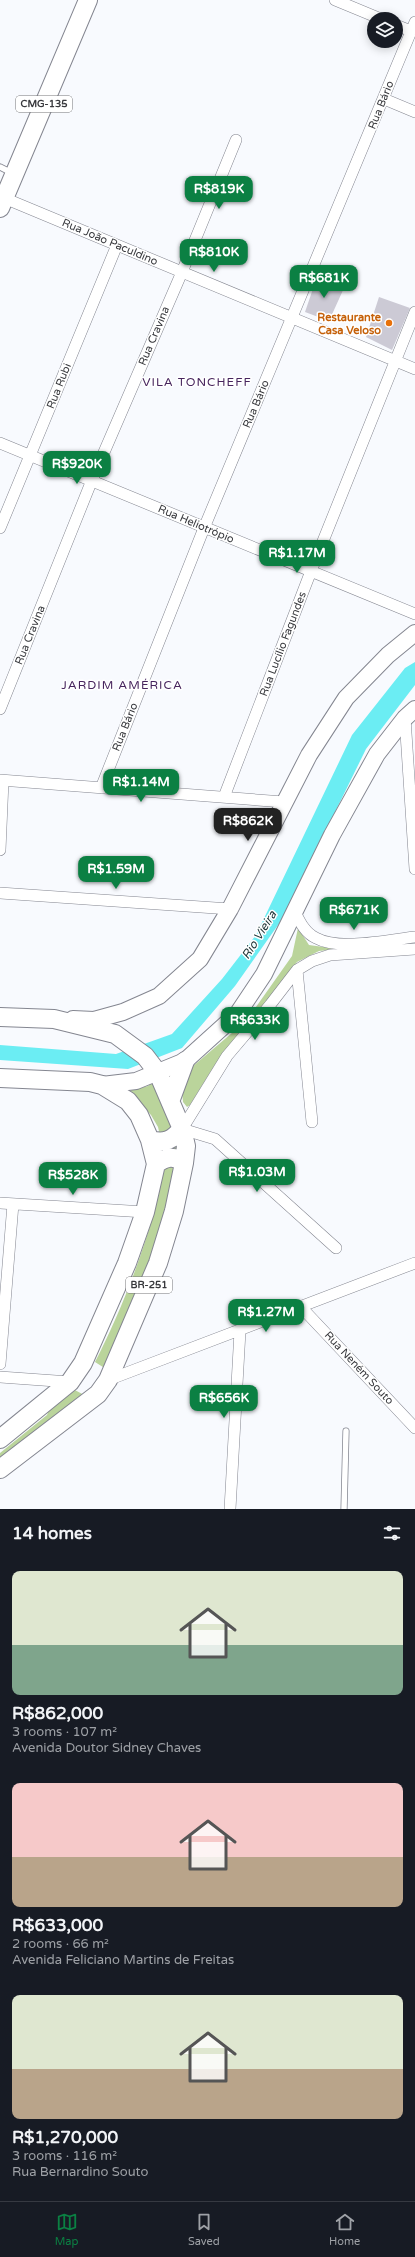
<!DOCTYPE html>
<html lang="en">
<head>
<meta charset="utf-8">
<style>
  :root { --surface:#171b24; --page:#242831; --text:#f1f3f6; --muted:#9ea1a6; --line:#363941; --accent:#0b8043 }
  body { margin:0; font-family:"Varela Round",sans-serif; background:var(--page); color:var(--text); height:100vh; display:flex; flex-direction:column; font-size:15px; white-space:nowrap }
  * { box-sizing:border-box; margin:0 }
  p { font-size:13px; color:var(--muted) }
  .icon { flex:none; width:22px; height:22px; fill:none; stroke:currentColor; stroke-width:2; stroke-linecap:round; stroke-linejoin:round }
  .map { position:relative; height:1509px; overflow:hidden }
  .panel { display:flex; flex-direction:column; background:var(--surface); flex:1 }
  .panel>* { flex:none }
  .fabs { position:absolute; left:367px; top:12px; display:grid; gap:8px }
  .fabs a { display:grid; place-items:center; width:36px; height:36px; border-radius:50%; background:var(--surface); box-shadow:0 2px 10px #0003; font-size:20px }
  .price { position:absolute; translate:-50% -34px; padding:0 9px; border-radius:8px; background:var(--accent); color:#fff; font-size:13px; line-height:26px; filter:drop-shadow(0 1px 2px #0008) }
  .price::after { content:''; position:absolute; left:50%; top:24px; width:12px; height:9px; margin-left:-6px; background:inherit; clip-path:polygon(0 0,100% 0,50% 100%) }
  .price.current { background:#222; color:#fff }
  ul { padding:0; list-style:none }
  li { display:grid; align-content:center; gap:8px; height:212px; padding:0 12px }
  li span { display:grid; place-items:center; height:124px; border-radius:8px; color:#555 }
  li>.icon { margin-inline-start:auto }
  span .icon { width:72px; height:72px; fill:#fffc; stroke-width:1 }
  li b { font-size:17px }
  h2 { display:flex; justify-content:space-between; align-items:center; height:48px; padding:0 12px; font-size:17px }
  .tab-bar { display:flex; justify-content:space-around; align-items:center; height:56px; border-top:1px solid var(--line); background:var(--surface); font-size:11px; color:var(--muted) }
  .tab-bar a { display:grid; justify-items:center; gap:2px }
  .tab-bar .current { color:var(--accent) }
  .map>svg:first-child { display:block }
</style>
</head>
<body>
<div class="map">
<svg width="415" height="1509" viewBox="0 0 415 1509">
  <rect width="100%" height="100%" fill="#f8fafe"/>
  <path fill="#bad49b" d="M298 928 309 945 338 949 319 951 297 962 233 1046 216 1063 190 1105 187 1107 183 1102 182 1092 192 1067 246 1021 292 956Z
    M152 1082 156 1083 180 1151 164 1153 158 1127 151 1115 128 1091 148 1086Z
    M176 1165 160 1236 106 1369 95 1362C123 1308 155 1226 164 1166Z
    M73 1389 86 1396 0 1459V1453L47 1415 49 1410Z"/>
  <path fill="#6bedf3" d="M415 662V685L366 749 283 918 235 986 182 1048 128 1069 0 1060V1045L116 1054 172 1034 222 979 256 935 352 735 405 668Z"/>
  <path fill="#cccad5" d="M317 277 344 288 329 321 305 312Z
    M379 297 410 308 392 350 366 337Z"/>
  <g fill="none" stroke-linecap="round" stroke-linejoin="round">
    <defs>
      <path id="lane" d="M0 167 12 173
        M344 1509 346 1431"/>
      <path id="street" d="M335 0 381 19
        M396 25 411 31
        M384 99 415 112
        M4 198 415 369
        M0 443 415 614
        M0 528 117 245
        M0 709 92 480 182 272 236 140
        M405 718 415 869
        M0 780 284 802
        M101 788 204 528 415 22
        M224 797 311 571 415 312
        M0 850 3 781
        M0 893 230 909
        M295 912C300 922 305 933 316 938 339 951 389 940 415 937
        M297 970 312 1122
        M0 1203 145 1212
        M336 1248 215 1139 182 1129 227 1056 270 1005 297 970 312 961 330 955 415 949
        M302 1308 415 1428
        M0 1364 13 1204
        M0 1377 70 1382
        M108 1380 415 1263
        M230 1509 240 1331"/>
      <path id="secondary" d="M73 1019 94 1020 123 1012 159 996 200 959 230 909 309 755 346 698 388 655 415 633
        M102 1085 136 1081 185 1061 238 1013 264 974 332 835 377 754 405 718 415 709"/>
      <path id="primary" d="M0 208 88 0
        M0 1017 54 1019 115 1034 145 1056 158 1073 182 1129 186 1146 184 1163 174 1211 158 1263 108 1380 98 1394 0 1469
        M0 1078 90 1082 102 1085 128 1101 139 1115 150 1140 156 1164 145 1212 127 1263 83 1363 70 1382 0 1439
        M171 1099 185 1061
        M150 1140C165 1144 172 1140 182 1129
        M156 1164C166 1157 174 1155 184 1163"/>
    </defs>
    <use href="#lane" stroke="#848690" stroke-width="7"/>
    <use href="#street" stroke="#848690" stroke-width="12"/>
    <use href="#secondary" stroke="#848690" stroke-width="18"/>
    <use href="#primary" stroke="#848690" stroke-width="20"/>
    <use href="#lane" stroke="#fff" stroke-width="5.5"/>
    <use href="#street" stroke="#fff" stroke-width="11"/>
    <use href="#secondary" stroke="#fff" stroke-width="16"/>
    <use href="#primary" stroke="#fff" stroke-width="18"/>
  </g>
  <circle fill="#e8710a" stroke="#fff" stroke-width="1.5" cx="389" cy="323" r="4"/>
  <g text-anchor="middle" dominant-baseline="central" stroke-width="3" stroke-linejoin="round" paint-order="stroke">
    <g fill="#fff" stroke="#747477" stroke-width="1">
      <rect x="16" y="96" width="56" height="16" rx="3"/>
      <rect x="126" y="1277" width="46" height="16" rx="3"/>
    </g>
    <g font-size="10" font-weight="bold" fill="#38393d">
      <text x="44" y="104">CMG-135</text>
      <text x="149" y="1285">BR-251</text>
    </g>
    <g font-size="11" fill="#38393d" stroke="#fff">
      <text transform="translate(381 105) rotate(-68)">Rua Bário</text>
      <text transform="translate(110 242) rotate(23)">Rua João Paculdino</text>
      <text transform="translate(154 336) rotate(-67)">Rua Cravina</text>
      <text transform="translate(59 386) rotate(-68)">Rua Rubi</text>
      <text transform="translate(256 404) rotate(-67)">Rua Bário</text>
      <text transform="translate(196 524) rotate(23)">Rua Heliotrópio</text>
      <text transform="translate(30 635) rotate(-68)">Rua Cravina</text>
      <text transform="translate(283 644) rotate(-69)">Rua Lucílio Fagundes</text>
      <text transform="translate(125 727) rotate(-68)">Rua Bário</text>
      <text transform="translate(359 1368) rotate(47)">Rua Neném Souto</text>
    </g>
    <g font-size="11" font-weight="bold" fill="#c56008" stroke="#fff" text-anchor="end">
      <text x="381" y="317">Restaurante<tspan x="381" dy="13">Casa Veloso</tspan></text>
    </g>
    <g font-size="12" letter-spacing="1" fill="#47255d" stroke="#fff">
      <text x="197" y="382">VILA TONCHEFF</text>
      <text x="122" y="685">JARDIM AMÉRICA</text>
    </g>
    <g font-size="12" font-style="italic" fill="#203738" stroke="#fff">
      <text transform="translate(259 935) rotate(-58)">Rio Vieira</text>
    </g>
  </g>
</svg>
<div class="fabs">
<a><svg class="icon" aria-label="layers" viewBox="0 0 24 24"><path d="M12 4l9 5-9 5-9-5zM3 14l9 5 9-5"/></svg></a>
</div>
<b class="price" style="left:219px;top:210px">R$819K</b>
<b class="price" style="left:214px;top:273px">R$810K</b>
<b class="price" style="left:324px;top:299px">R$681K</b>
<b class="price" style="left:77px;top:485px">R$920K</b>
<b class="price" style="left:297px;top:574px">R$1.17M</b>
<b class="price" style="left:141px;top:803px">R$1.14M</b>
<b class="price current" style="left:248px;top:842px">R$862K</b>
<b class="price" style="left:116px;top:890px">R$1.59M</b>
<b class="price" style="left:354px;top:931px">R$671K</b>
<b class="price" style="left:255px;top:1041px">R$633K</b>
<b class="price" style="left:257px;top:1193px">R$1.03M</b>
<b class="price" style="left:73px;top:1196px">R$528K</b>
<b class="price" style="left:266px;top:1333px">R$1.27M</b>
<b class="price" style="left:224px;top:1419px">R$656K</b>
</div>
<section class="panel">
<h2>14 homes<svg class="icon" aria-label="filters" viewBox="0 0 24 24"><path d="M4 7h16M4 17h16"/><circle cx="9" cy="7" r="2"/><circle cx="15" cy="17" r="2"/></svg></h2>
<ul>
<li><span style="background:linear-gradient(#dfe7d0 60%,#7fa58c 0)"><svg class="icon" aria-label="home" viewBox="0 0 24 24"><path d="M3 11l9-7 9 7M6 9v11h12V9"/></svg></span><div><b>R$862,000</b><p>3 rooms · 107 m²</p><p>Avenida Doutor Sidney Chaves</p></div></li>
<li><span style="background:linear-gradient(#f6c9c9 60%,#b9a48a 0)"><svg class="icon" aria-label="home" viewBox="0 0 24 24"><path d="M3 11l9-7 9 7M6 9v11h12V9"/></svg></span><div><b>R$633,000</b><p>2 rooms · 66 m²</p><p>Avenida Feliciano Martins de Freitas</p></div></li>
<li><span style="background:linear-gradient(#dfe7d0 60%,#b9a48a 0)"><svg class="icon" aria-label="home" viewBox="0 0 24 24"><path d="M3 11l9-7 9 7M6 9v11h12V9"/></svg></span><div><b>R$1,270,000</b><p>3 rooms · 116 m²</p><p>Rua Bernardino Souto</p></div></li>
</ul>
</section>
<nav class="tab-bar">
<a class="current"><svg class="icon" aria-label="map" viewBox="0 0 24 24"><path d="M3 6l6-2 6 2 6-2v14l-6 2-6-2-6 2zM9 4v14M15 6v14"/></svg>Map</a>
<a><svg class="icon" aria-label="saved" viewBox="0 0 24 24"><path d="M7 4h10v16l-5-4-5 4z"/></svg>Saved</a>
<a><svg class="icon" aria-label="home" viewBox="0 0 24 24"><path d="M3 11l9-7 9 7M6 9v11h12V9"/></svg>Home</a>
</nav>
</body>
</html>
